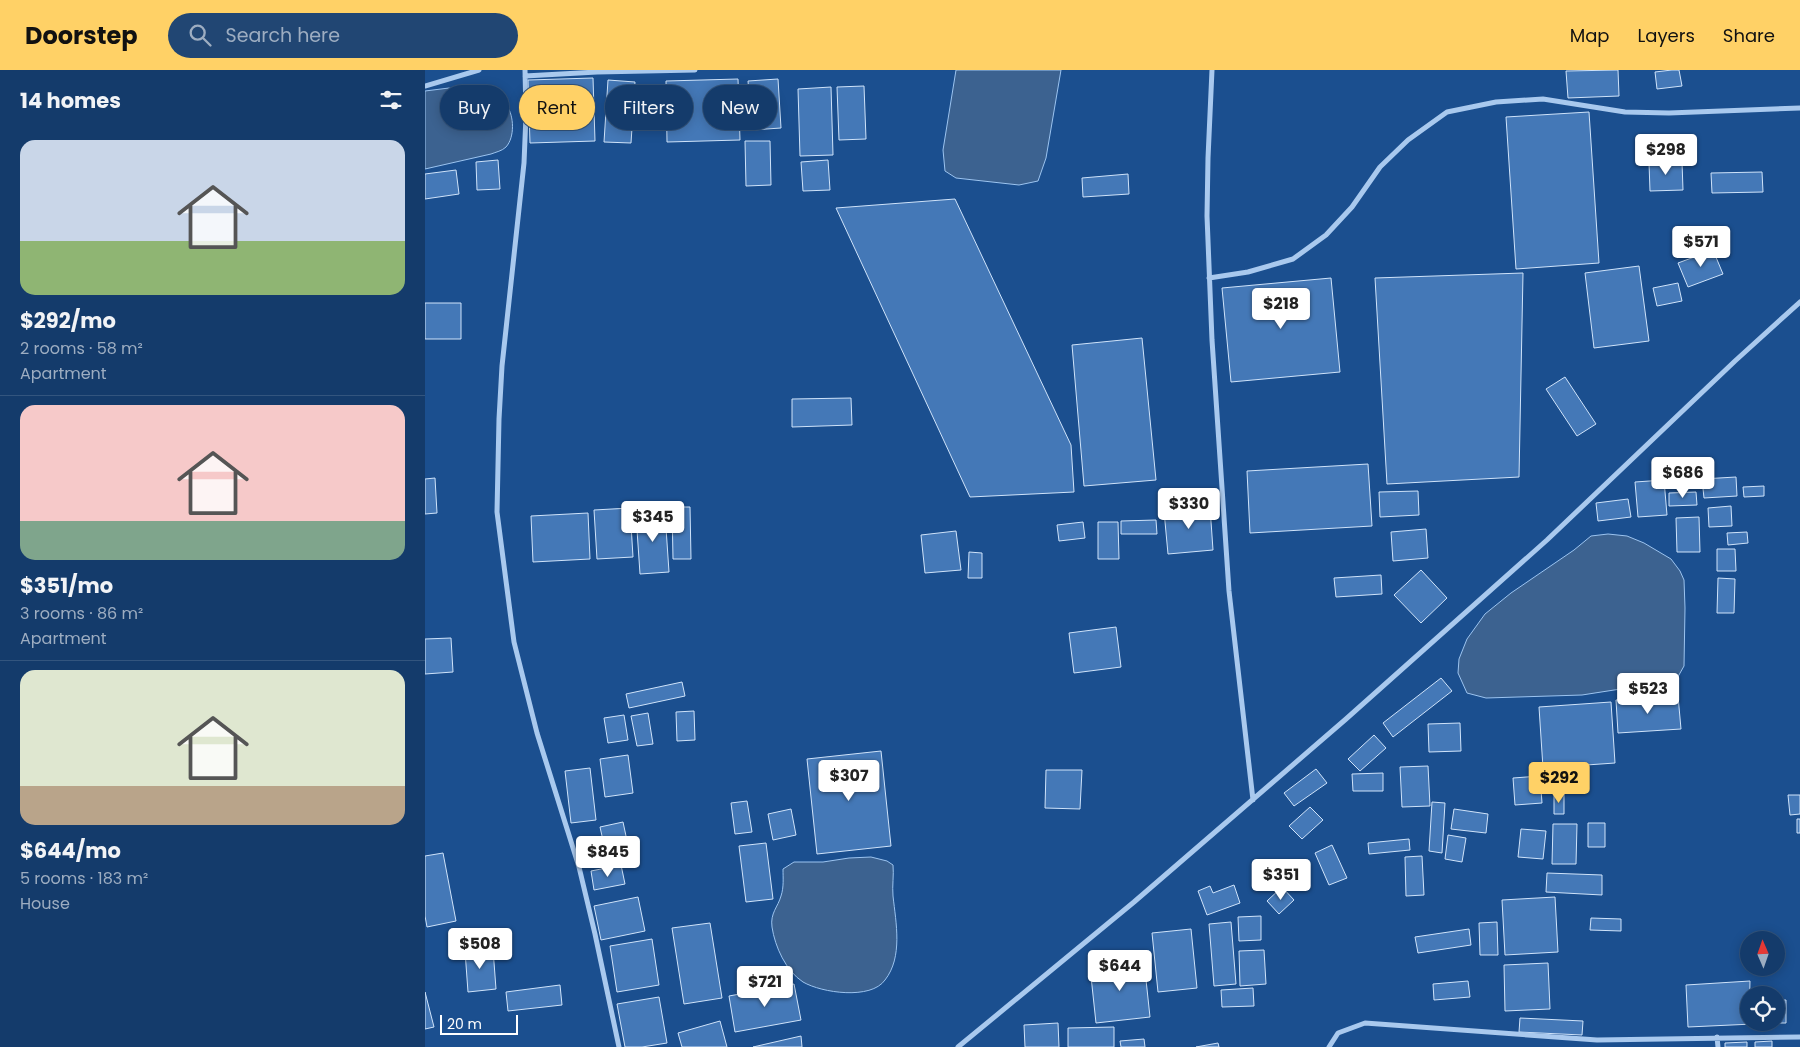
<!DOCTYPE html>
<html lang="en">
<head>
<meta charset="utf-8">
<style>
  :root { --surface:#143b6b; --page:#214673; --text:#f1f3f6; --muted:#9dadc1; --line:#33557e; --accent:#ffd166 }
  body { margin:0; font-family:Poppins,sans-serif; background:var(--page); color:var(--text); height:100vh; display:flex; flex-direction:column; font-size:19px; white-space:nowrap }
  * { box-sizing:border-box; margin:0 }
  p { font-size:16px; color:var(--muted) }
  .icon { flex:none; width:28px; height:28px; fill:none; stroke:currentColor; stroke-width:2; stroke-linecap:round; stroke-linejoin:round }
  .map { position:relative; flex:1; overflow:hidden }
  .drawer { display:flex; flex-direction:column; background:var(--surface); width:425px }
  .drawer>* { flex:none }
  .banner { position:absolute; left:15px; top:15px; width:475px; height:45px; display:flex; gap:10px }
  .needle { width:32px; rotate:358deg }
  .tools { position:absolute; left:1315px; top:861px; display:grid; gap:10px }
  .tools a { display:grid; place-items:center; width:45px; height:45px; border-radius:50%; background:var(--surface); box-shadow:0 2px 12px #0003,0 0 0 1px var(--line); font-size:25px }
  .scale { position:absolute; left:15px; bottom:12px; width:78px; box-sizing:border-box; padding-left:5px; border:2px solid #fff; border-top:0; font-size:14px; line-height:18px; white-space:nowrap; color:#fff; -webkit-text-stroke:4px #1b4f8f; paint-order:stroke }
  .price { position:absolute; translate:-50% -42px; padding:0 11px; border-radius:5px; background:#fff; color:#222; font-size:16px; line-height:32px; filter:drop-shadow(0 1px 2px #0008) }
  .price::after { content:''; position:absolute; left:50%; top:30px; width:15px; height:11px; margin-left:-8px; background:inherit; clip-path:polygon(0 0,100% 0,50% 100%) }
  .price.current { background:var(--accent); color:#111 }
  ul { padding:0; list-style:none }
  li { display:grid; align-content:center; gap:10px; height:265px; padding:0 20px }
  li+li { border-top:1px solid var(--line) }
  li span { display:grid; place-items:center; height:155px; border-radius:15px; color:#555 }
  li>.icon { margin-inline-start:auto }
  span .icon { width:90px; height:90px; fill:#fffc; stroke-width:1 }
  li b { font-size:21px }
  h2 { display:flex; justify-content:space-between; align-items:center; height:60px; padding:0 20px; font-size:21px }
  .pill { padding:0 18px; border-radius:22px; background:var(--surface); box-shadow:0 2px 12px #0003,0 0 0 1px var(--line); font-size:18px; line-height:45px }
  .pill.current { background:var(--accent); color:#111 }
  header { display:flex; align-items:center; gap:30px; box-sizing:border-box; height:70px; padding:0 25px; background:var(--accent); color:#111 }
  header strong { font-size:24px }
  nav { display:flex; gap:28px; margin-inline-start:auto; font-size:18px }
  .search { width:350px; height:45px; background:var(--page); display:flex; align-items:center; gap:12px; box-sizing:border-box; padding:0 18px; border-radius:28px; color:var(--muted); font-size:19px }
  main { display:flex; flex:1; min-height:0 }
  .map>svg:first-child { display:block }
</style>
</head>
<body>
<header>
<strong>Doorstep</strong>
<div class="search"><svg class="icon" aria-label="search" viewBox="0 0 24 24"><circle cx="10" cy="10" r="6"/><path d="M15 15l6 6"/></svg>Search here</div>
<nav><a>Map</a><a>Layers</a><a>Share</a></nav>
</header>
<main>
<section class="drawer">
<h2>14 homes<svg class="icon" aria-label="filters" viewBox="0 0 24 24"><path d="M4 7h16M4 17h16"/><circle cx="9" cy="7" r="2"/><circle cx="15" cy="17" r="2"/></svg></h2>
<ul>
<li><span style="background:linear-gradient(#c9d6e8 65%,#8fb573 0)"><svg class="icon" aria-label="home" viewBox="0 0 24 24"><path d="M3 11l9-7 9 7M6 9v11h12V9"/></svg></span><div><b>$292/mo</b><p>2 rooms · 58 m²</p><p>Apartment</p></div></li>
<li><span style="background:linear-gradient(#f6c9c9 75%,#7fa58c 0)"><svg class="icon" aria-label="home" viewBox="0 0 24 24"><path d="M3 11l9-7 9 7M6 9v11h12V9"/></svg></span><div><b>$351/mo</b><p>3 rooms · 86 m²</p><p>Apartment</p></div></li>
<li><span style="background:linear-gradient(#dfe7d0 75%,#b9a48a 0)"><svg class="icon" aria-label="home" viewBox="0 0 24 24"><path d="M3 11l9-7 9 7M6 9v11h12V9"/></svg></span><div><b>$644/mo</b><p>5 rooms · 183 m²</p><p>House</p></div></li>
</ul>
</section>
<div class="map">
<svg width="1375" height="977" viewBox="0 0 1375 977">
  <rect width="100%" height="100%" fill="#1b4f8f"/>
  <path fill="#3c6290" stroke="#9cc4f0" d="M531 0H636L621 88 613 111 594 115 531 108 520 101 518 80Z
    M24 18 42 22 53 34 82 36C89 46 90 67 81 77 77 81 71 82 66 84L0 99V21Z
    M1183 464 1202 466 1219 473 1246 489 1255 501 1259 510 1260 538 1259 596 1250 612 1231 617 1202 618 1157 625 1061 628 1042 623 1033 603 1034 589 1042 569 1060 544 1086 523 1149 480 1166 466Z
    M446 787 462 791 468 795C469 805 467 816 468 826 471 853 478 887 460 910 446 930 397 923 378 912 361 901 350 877 347 857 345 843 353 837 356 826 359 817 358 808 358 799L369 792H398L424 788Z"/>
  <path fill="#4478b7" stroke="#cfe3fa" d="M1193 0 1194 26 1143 28 1141 1Z
    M1247 0H1254L1257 16 1232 19 1230 2Z
    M168 8 170 71 105 73 103 10Z
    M313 9 315 70 242 72 241 11Z
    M353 9 356 58 327 60 323 11Z
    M183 10 210 12 206 73 179 72Z
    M439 16 441 69 414 70 412 17Z
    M406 17 408 85 375 86 373 19Z
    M1164 42 1174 193 1091 199 1081 47Z
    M320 71H345L346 115 321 116Z
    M73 90 75 119 52 120 51 92Z
    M403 90 405 120 378 121 376 92Z
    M1257 92 1258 120 1225 121 1224 93Z
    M31 100 34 124 0 129V104Z
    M1337 102 1338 122 1287 123 1286 103Z
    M703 104 704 124 658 127 657 108Z
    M530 129 646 375 649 422 545 427 411 138Z
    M1288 180 1298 204 1263 217 1253 193Z
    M1214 196 1224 271 1169 278 1160 203Z
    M1098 203 1094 407 962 414 950 208Z
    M906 208 915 302 806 312 797 218Z
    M1253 213 1257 231 1232 236 1228 218Z
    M0 233H36V269H0Z
    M717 268 731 410 659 416 647 275Z
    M1140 307 1171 354 1152 366 1121 319Z
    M426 328 427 355 367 357V329Z
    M943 394 947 456 825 463 822 401Z
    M1311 407 1312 426 1279 428 1277 409Z
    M10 408 12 443 0 444V409Z
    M1239 410 1242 445 1213 447 1210 412Z
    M1339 416V426L1319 427 1318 417Z
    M993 421 994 445 955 447 954 422Z
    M1271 422 1272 435 1244 436V423Z
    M1203 429 1206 447 1173 451 1171 433Z
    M1306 436 1307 456 1284 457 1283 438Z
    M247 437H265L266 489H248Z
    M785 437 788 480 743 484 739 441Z
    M205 438 208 487 172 489 169 440Z
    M163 443 165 489 108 492 106 446Z
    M240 443 244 502 215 504 211 445Z
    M1274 447 1275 482H1252L1251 448Z
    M731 450 732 464H696V451Z
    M658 452 660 468 634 471 632 455Z
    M673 452H693L694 489H673Z
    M1001 459 1003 488 968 491 966 462Z
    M531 461 536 500 500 503 496 465Z
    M1322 462 1323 473 1303 475 1302 463Z
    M1292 479H1310L1311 501H1292Z
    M544 482 557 483V508H543Z
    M996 500 1022 528 996 553 969 525Z
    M956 505 957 524 911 527 909 508Z
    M1293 508 1310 509 1309 543H1292Z
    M691 557 696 597 649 603 644 563Z
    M26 568 28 602 0 604V569Z
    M1016 608 1027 621 968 667 958 653Z
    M257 612 260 626 204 638 201 624Z
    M1253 626 1256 659 1193 663 1191 630Z
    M1186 632 1190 693 1118 698 1114 637Z
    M269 641 270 670 252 671 251 642Z
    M223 643 228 674 212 676 206 646Z
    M199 645 203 670 183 673 179 648Z
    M1035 653 1036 681 1004 682 1003 654Z
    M949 665 961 678 935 701 923 689Z
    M456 681 466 776 392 784 382 689Z
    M203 685 208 723 180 727 175 689Z
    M1003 696 1005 736 977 737 975 697Z
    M165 698 171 750 146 753 140 701Z
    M891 699 902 713 869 736 859 723Z
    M621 700H657L655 739 620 738Z
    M958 703V721H928L927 704Z
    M1115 706 1117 733 1090 735 1088 708Z
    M1129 724H1139V744H1129Z
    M1363 725H1375V744L1365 745Z
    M322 731 327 762 310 764 306 733Z
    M1007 732 1020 733 1017 783 1004 781Z
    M885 737 898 750 877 769 864 756Z
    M366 739 371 765 348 770 343 744Z
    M1029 739 1063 744 1061 763 1026 759Z
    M1372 749H1375V763H1372Z
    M198 752 204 780 181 784 175 757Z
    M1163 753H1180V777H1163Z
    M1128 754H1152L1151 794H1127Z
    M1096 759 1121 761 1118 789 1093 787Z
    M1023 765 1041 768 1037 792 1020 789Z
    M984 769 985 780 944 784 943 773Z
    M341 773 348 829 321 832 314 776Z
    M907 775 922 808 904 815 890 783Z
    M18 783 31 851 2 857 0 846V786Z
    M997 786 999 825 981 826 980 787Z
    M196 795 200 814 169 820 166 801Z
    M1122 803 1177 805V825L1121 822Z
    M809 815 815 833 782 845 773 821 785 816 788 823Z
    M857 817 869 830 854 844 842 831Z
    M213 827 220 861 176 870 169 836Z
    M1130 827 1133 882 1080 885 1077 830Z
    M836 846V870L814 871 813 847Z
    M1166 848 1196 849V861L1165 860Z
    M806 852 811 914 789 916 784 854Z
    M1072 852 1073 885H1055L1054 853Z
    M285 853 297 928 259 934 247 858Z
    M766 859 772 918 733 922 727 863Z
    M1044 859 1046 875 993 883 990 867Z
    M227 869 234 915 192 922 185 876Z
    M68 879 71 919 43 922 40 881Z
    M839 880 841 914 815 916 814 881Z
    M719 891 725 947 671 953 665 897Z
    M1123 893 1125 939 1080 941 1079 895Z
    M1043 911 1045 927 1009 930 1008 914Z
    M1325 911 1324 952 1328 954 1263 957 1261 915Z
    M369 914 376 950 310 962 304 926Z
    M135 915 137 935 83 941 81 922Z
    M828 918 829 936 797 937 796 920Z
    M0 922 9 957 0 959Z
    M234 927 242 973 217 977H200L192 934Z
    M1351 930H1361V953H1338L1351 952Z
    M1095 948 1158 951 1157 965 1094 962Z
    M295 951 302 977H257L253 963Z
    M633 953 634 977H600L599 955Z
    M689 957V977H643V958Z
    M376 966 377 977H328Z
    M719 969 720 977H696L695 971Z
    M1347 971V977H1330V972Z
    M1322 972V977H1300V973Z
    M793 973 794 977H771Z"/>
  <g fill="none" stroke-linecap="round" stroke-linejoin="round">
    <path stroke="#a9c9ee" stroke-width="5" d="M100 0 101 45 99 93 77 296 74 349 72 442 89 572 112 663 154 797 170 864 194 977
      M787 0 783 88 782 146 787 270 804 521 828 730
      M100 6 172 2 270 0
      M0 16 54 0
      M784 208 823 202 868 189 901 165 927 137 955 97 983 70 1022 42 1071 32 1118 29 1200 42 1244 43 1375 38
      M1292 967 1293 977
      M533 977 709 832 921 649 1122 470 1310 291 1375 232
      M904 977 913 963 940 953 1172 970 1375 967"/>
  </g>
</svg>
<div class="tools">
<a><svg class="needle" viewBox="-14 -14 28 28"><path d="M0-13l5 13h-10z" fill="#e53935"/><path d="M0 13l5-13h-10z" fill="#9dadc1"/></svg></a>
<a><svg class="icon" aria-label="locate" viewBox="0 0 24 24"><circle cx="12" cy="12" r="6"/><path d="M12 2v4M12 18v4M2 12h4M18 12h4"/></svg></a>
</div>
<div class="scale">20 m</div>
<b class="price" style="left:1241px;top:106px">$298</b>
<b class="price" style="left:1276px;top:198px">$571</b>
<b class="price" style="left:856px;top:260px">$218</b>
<b class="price" style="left:1258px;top:429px">$686</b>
<b class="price" style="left:764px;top:460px">$330</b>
<b class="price" style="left:228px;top:473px">$345</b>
<b class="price" style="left:1223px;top:645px">$523</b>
<b class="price" style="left:424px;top:732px">$307</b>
<b class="price current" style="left:1134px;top:734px">$292</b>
<b class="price" style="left:183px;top:808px">$845</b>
<b class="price" style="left:856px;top:831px">$351</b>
<b class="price" style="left:55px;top:900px">$508</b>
<b class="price" style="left:695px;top:922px">$644</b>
<b class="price" style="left:340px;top:938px">$721</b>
<div class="banner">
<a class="pill">Buy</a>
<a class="pill current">Rent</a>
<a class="pill">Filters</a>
<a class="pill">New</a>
</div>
</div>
</main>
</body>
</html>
